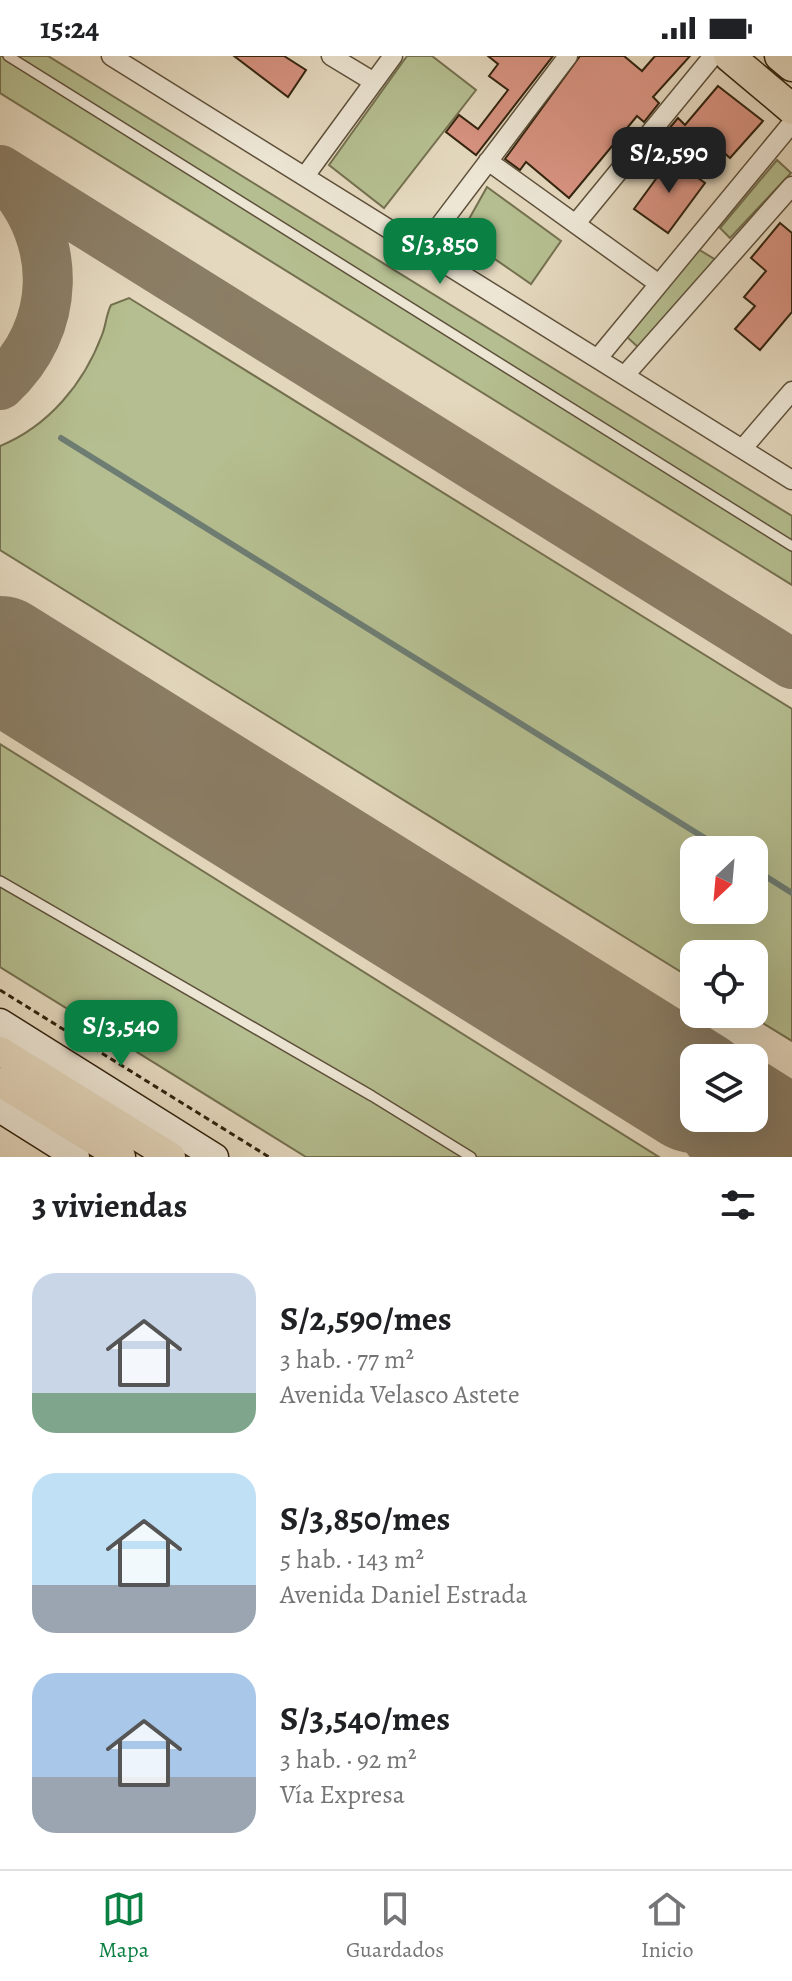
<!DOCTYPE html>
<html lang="es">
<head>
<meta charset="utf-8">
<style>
  :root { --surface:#fff; --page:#f6f6f6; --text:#202124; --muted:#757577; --line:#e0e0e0; --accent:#0b8043 }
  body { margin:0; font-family:Alegreya,serif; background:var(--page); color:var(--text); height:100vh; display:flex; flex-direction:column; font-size:30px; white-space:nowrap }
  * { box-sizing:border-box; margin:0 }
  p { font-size:26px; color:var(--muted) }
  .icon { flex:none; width:44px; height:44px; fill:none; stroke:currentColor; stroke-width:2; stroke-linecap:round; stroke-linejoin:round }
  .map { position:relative; height:1101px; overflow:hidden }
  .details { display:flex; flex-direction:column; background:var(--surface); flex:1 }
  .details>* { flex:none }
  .needle { width:52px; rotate:206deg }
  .fabs { position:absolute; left:680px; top:780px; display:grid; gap:16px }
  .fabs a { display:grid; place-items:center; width:88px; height:88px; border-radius:16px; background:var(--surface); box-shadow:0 8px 32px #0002; font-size:40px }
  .price { position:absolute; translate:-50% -68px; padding:0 18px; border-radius:16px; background:var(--accent); color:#fff; font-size:26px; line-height:52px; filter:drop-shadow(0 2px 4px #0008) }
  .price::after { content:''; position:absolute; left:50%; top:48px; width:24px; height:18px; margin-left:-12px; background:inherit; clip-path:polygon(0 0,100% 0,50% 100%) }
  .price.selected { background:#222; color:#fff }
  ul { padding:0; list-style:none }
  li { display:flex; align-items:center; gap:24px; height:200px; padding:0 32px }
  li span { display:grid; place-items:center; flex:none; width:224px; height:160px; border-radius:24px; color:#555 }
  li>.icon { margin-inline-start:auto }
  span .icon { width:96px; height:96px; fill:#fffc; stroke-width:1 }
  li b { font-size:34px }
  h2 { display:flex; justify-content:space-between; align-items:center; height:96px; padding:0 32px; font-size:34px }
  .status { display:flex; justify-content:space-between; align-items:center; height:56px; padding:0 40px; background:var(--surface); direction:ltr }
  .status svg { height:22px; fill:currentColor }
  .dock { display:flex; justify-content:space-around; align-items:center; height:112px; border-top:2px solid var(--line); background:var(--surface); font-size:22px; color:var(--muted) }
  .dock a { display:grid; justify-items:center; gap:4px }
  .dock .selected { color:var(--accent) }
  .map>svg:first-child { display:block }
</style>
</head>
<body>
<div class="status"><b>15:24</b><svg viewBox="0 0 49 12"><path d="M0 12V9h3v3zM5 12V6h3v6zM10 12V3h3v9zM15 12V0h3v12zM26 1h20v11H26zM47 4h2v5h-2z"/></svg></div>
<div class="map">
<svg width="792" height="1101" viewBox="0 0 792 1101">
  <rect width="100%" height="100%" fill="#e4d8be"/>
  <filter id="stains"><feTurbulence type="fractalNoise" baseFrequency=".0025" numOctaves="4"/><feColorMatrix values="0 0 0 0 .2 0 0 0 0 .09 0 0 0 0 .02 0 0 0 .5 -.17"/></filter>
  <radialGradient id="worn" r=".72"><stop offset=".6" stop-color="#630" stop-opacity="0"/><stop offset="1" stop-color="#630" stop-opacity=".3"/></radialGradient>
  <path fill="#b5be90" stroke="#74704f" stroke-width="2" fill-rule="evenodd" d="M0 0H48L792 460V529L0 37Z
    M407 0H432L476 34 384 152 329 109Z
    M777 104 791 117 730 182 720 172Z
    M487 131 561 185 531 228 460 179Z
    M698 193 716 204 640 293 626 280Z
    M129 242 792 653V985L748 958H754V898H694V924L0 494V390C49 370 84 327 102 279 106 269 106 259 111 249ZM694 794H754V854H694Z
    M0 688 659 1101H306L0 911Z"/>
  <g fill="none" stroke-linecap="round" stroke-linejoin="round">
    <path stroke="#6e7d73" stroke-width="6" d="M61 382 724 794
      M754 813 792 837"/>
    <path stroke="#8b7e66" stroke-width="50" d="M0 114 792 608
      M0 329C62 272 63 184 7 123"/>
    <path stroke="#8b7e66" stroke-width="124" d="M0 602 694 1035
      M738 1062 792 1096"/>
  </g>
  <path fill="#d79280" stroke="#32230e" stroke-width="2" d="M234 0H284L306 14 288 41Z
    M488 0H553L476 99 446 76 459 59 478 73 508 34 489 20 498 8Z
    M580 0H624L642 15 655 0H690L653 41 659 47 644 66 637 60 569 142 526 106 520 114 505 103Z
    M718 30 763 65 730 102 703 78 684 100 662 81 678 62 685 69Z
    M668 100 705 127 668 177 634 153 661 116 658 114Z
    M780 167 792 177V256L760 294 735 273 755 250 744 241 766 215 751 202Z"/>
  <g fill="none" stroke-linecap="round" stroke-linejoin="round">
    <defs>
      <path id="service" d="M8 0 792 490
        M0 825 372 1040 471 1101"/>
      <path id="minor" d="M111 0 792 424
        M331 0 374 26
        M488 105 659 228
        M305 120 393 0
        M577 166 713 0
        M421 194 568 0
        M598 302 792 67
        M625 319 792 130
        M743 392 792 335"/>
      <path id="secondary" d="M0 966 215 1101
        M0 1053 76 1101"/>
      <path id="primary" d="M0 995 171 1101
        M0 1026 121 1101"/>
      <path id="trunk" d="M729 0 792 53
        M780 0 792 10"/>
    </defs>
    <use href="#service" stroke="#5e503a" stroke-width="12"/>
    <use href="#minor" stroke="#5e503a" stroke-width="21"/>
    <use href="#secondary" stroke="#32230e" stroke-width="29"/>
    <use href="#primary" stroke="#32230e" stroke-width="31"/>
    <use href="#trunk" stroke="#32230e" stroke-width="33"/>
    <path stroke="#32230e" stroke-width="3" stroke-dasharray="6 4" stroke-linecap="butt" d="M0 934 269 1101"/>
    <use href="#service" stroke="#ede6d5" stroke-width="9"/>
    <use href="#minor" stroke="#ede6d5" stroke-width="18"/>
    <use href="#secondary" stroke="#ede6d5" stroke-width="26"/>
    <use href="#primary" stroke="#e4d8be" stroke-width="28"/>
    <use href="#trunk" stroke="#e4d8be" stroke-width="30"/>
  </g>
  <rect width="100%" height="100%" filter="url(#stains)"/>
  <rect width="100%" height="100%" fill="url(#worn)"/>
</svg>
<div class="fabs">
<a><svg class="needle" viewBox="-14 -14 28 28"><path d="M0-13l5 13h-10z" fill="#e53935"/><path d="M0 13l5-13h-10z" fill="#757577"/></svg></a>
<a><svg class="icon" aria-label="locate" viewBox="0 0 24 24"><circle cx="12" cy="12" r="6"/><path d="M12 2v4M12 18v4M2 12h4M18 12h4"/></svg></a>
<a><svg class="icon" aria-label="layers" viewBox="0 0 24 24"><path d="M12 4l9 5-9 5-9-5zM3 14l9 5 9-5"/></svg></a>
</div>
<b class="price selected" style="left:669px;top:139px">S/2,590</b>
<b class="price" style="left:440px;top:230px">S/3,850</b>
<b class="price" style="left:121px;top:1012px">S/3,540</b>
</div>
<section class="details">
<h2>3 viviendas<svg class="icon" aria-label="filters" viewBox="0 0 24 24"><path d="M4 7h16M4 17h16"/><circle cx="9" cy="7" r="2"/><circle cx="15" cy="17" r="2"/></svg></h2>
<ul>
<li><span style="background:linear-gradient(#c9d6e8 75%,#7fa58c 0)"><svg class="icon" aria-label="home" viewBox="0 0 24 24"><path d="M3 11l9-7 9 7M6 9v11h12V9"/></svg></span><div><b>S/2,590/mes</b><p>3 hab. · 77 m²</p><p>Avenida Velasco Astete</p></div></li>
<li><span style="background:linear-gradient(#bfe0f5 70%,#9aa5b1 0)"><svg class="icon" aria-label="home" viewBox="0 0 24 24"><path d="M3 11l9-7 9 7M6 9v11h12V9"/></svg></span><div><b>S/3,850/mes</b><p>5 hab. · 143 m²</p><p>Avenida Daniel Estrada</p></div></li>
<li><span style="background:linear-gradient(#a9c7e8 65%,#9aa5b1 0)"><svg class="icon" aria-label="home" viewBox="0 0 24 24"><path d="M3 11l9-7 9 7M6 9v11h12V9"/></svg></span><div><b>S/3,540/mes</b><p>3 hab. · 92 m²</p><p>Vía Expresa</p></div></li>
</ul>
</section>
<nav class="dock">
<a class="selected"><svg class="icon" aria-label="map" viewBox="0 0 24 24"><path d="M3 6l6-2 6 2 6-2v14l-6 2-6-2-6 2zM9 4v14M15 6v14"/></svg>Mapa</a>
<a><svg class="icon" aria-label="saved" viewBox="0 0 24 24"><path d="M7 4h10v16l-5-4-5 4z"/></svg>Guardados</a>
<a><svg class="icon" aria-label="home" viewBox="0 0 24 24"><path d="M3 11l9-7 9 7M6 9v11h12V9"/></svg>Inicio</a>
</nav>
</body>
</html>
